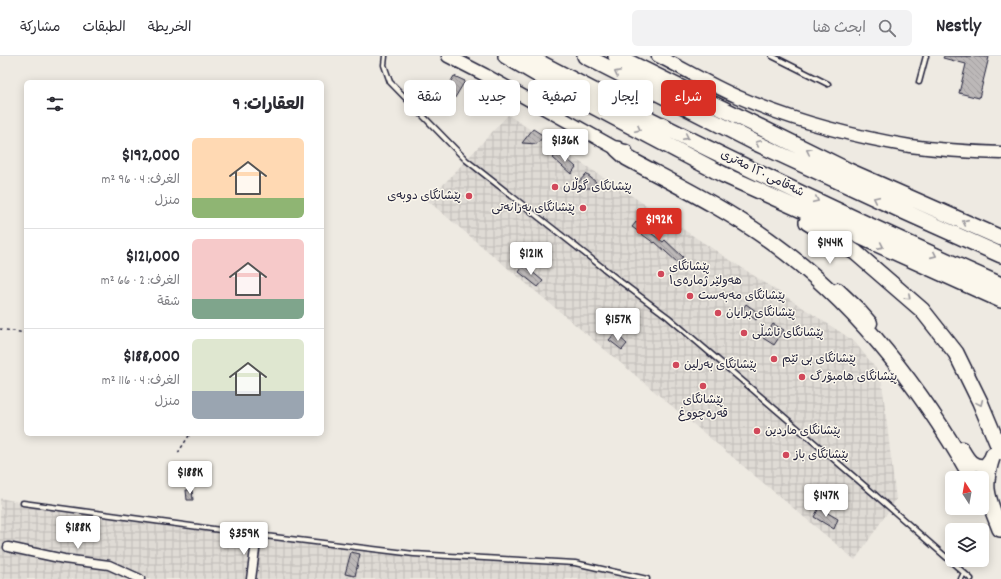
<!DOCTYPE html>
<html lang="ar">
<head>
<meta charset="utf-8">
<style>
  :root { --surface:#fff; --page:#f2f2f3; --text:#2b2b33; --muted:#7c7c81; --line:#e1e1e2; --accent:#d93025 }
  body { margin:0; font-family:Dekko,"Playpen Sans Arabic",sans-serif; background:var(--page); color:var(--text); direction:rtl; height:100vh; display:flex; flex-direction:column; font-size:15px; white-space:nowrap }
  * { box-sizing:border-box; margin:0 }
  p { font-size:13px; color:var(--muted) }
  .icon { flex:none; width:22px; height:22px; fill:none; stroke:currentColor; stroke-width:2; stroke-linecap:round; stroke-linejoin:round }
  .map { position:relative; flex:1; overflow:hidden; direction:ltr }
  .details { position:absolute; left:24px; top:24px; width:300px; height:356px; display:flex; flex-direction:column; background:var(--surface); border-radius:6px; box-shadow:0 2px 10px #0003; direction:rtl }
  .details>* { flex:none }
  .hud { position:absolute; left:336px; top:24px; width:380px; height:36px; direction:rtl; display:flex; gap:8px }
  .needle { width:26px; rotate:349deg }
  .tools { position:absolute; left:945px; top:415px; display:grid; gap:8px }
  .tools a { display:grid; place-items:center; width:44px; height:44px; border-radius:6px; background:var(--surface); box-shadow:0 2px 10px #0003; font-size:20px }
  .price { position:absolute; translate:-50% -34px; padding:0 9px; border-radius:4px; background:#fff; color:#222; font-size:13px; line-height:26px; filter:drop-shadow(0 1px 2px #0008) }
  .price::after { content:''; position:absolute; left:50%; top:24px; width:12px; height:9px; margin-left:-6px; background:inherit; clip-path:polygon(0 0,100% 0,50% 100%) }
  .price.current { background:var(--accent); color:#fff }
  ul { padding:0; list-style:none }
  li { display:flex; align-items:center; gap:12px; height:100px; padding:0 20px }
  li+li { border-top:1px solid var(--line) }
  li span { display:grid; place-items:center; flex:none; width:112px; height:80px; border-radius:6px; color:#555 }
  li>.icon { margin-inline-start:auto }
  span .icon { width:48px; height:48px; fill:#fffc; stroke-width:1 }
  li b { font-size:17px }
  h2 { display:flex; justify-content:space-between; align-items:center; height:48px; padding:0 20px; font-size:17px }
  .chip { padding:0 14px; border-radius:6px; background:var(--surface); box-shadow:0 2px 10px #0003; font-size:14px; line-height:36px }
  .chip.current { background:var(--accent); color:#fff }
  header { display:flex; align-items:center; gap:24px; box-sizing:border-box; height:56px; padding:0 20px; background:var(--surface); border-bottom:1px solid var(--line) }
  header strong { font-size:19px }
  nav { display:flex; gap:22px; margin-inline-start:auto; font-size:14px }
  .search { width:280px; height:36px; background:var(--page); display:flex; align-items:center; gap:10px; box-sizing:border-box; padding:0 14px; border-radius:6px; color:var(--muted); font-size:15px }
  .map>svg:first-child { display:block }
</style>
</head>
<body>
<header>
<strong>Nestly</strong>
<div class="search"><svg class="icon" aria-label="search" viewBox="0 0 24 24"><circle cx="10" cy="10" r="6"/><path d="M15 15l6 6"/></svg>ابحث هنا</div>
<nav><a>الخريطة</a><a>الطبقات</a><a>مشاركة</a></nav>
</header>
<div class="map">
<svg width="1001" height="523" viewBox="0 0 1001 523">
  <defs>
    <pattern id="industrial-grid" width="8" height="8" patternUnits="userSpaceOnUse"><rect width="8" height="8" fill="#dfdbd5"/><path d="M0 4h8M4 0v8" fill="none" stroke="#bfbcb8"/></pattern>
    <pattern id="building-back-hatch" width="6" height="6" patternUnits="userSpaceOnUse"><rect width="6" height="6" fill="#bcb8b8"/><path d="M-1 5l2 2M0 0l6 6M5-1l2 2" fill="none" stroke="#a19e9f"/></pattern>
  </defs>
  <rect width="100%" height="100%" fill="#eeeae2"/>
  <filter id="ink" filterUnits="userSpaceOnUse"><feTurbulence type="fractalNoise" baseFrequency=".025" numOctaves="2"/><feDisplacementMap in="SourceGraphic" scale="8" xChannelSelector="R" yChannelSelector="G"/><feConvolveMatrix kernelMatrix="1 2 1 2 8 2 1 2 1" color-interpolation-filters="sRGB"/></filter>
  <g filter="url(#ink)">
    <path fill="url(#industrial-grid)" d="M508 59 854 285 881 319 896 444 855 504 428 145Z
      M0 442 23 447 414 498 575 507 647 523H0Z"/>
    <path fill="url(#building-back-hatch)" stroke="#22223b" d="M944 0 989 1 979 42 959 37 966 8 943 2Z
      M454 20 465 25 447 55 429 43 434 35 442 40Z
      M533 73 544 80 537 88 522 87Z
      M559 96 576 111 571 118 553 102Z
      M586 118 596 126 592 132H582L577 128Z
      M636 166 663 186 665 184 683 201 677 206 655 186 654 187 632 171Z
      M524 209 543 225 538 231 519 216Z
      M746 248 760 258 756 264 742 254Z
      M773 268 784 274 774 289 763 282Z
      M615 277 627 288 622 294 609 284Z
      M186 434H192L193 444H187Z
      M819 452 838 463 834 473 814 461Z
      M351 496 360 498 355 520 345 518Z"/>
    <g fill="none" stroke-linecap="round" stroke-linejoin="round">
      <defs>
        <path id="lane" d="M385 0 384 9 390 26 466 104 621 226 668 261 873 437 971 523
          M772 0 828 28
          M919 26 926 0
          M23 447 257 479 414 498 575 507 647 523
          M961 523 964 517"/>
        <path id="street" d="M8 491 64 503 109 509 140 523
          M251 523 257 479"/>
        <path id="secondary" d="M448 0 485 19 617 93 626 95
          M658 0C684 13 709 28 736 40 791 64 851 80 910 90 940 94 971 96 1001 97
          M838 233 857 251 871 267
          M962 392C968 402 972 411 985 409L992 400"/>
        <path id="highway" d="M506 0 576 41 724 119 1001 244
          M527 0C682 82 840 158 1001 229
          M585 0 754 86 903 155 1001 199
          M616 0 849 115 1001 182
          M617 93 627 102C675 128 724 152 769 184 855 246 920 330 972 422
          M807 166 855 196 922 254 956 297 980 346 1001 396
          M993 399C981 433 988 442 1000 473"/>
      </defs>
      <use href="#lane" stroke="#22223b" stroke-width="7"/>
      <use href="#street" stroke="#22223b" stroke-width="11"/>
      <use href="#secondary" stroke="#22223b" stroke-width="15"/>
      <use href="#highway" stroke="#22223b" stroke-width="18"/>
      <path stroke="#22223b" stroke-width="1.5" stroke-dasharray="3 3" stroke-linecap="butt" d="M0 273 26 277
        M178 397 190 378"/>
      <use href="#lane" stroke="#fbf7ec" stroke-width="4"/>
      <use href="#street" stroke="#fbf7ec" stroke-width="8"/>
      <use href="#secondary" stroke="#fbf7ec" stroke-width="12"/>
      <use href="#highway" stroke="#fbf7ec" stroke-width="15"/>
    </g>
    <defs><path id="oneway-chevron" d="M-2-3.5L2.5 0L-2 3.5" fill="none" stroke-width="1.6" stroke-linecap="round" stroke-linejoin="round"/></defs>
    <g stroke="#99979c">
      <use href="#oneway-chevron" transform="translate(617 17) rotate(-153)"/>
      <use href="#oneway-chevron" transform="translate(638 73) rotate(27)"/>
      <use href="#oneway-chevron" transform="translate(686 81) rotate(26)"/>
      <use href="#oneway-chevron" transform="translate(758 87) rotate(-155)"/>
      <use href="#oneway-chevron" transform="translate(809 95) rotate(-154)"/>
      <use href="#oneway-chevron" transform="translate(876 143) rotate(-155)"/>
      <use href="#oneway-chevron" transform="translate(816 144) rotate(25)"/>
      <use href="#oneway-chevron" transform="translate(965 166) rotate(-156)"/>
      <use href="#oneway-chevron" transform="translate(881 190) rotate(24)"/>
      <use href="#oneway-chevron" transform="translate(934 199) rotate(24)"/>
      <use href="#oneway-chevron" transform="translate(908 241) rotate(42)"/>
      <use href="#oneway-chevron" transform="translate(980 347) rotate(66)"/>
    </g>
  </g>
  <g fill="#d1495b" stroke="#fbf7ec" stroke-width="1.5">
    <circle cx="555" cy="131" r="4"/>
    <circle cx="469" cy="140" r="4"/>
    <circle cx="583" cy="152" r="4"/>
    <circle cx="661" cy="218" r="4"/>
    <circle cx="690" cy="240" r="4"/>
    <circle cx="718" cy="257" r="4"/>
    <circle cx="744" cy="277" r="4"/>
    <circle cx="774" cy="303" r="4"/>
    <circle cx="676" cy="309" r="4"/>
    <circle cx="802" cy="321" r="4"/>
    <circle cx="703" cy="330" r="4"/>
    <circle cx="757" cy="375" r="4"/>
    <circle cx="786" cy="399" r="4"/>
  </g>
  <g text-anchor="middle" dominant-baseline="central" stroke-width="3" stroke-linejoin="round" paint-order="stroke">
    <g font-size="12" fill="#22223b" stroke="#fbf7ec">
      <text transform="translate(762 118) rotate(26)">شەقامی ١٢٠ مەتری</text>
    </g>
    <g font-size="12" fill="#22223b" stroke="#fbf7ec" text-anchor="start">
      <text x="563" y="131">پێشانگای گوڵان</text>
      <text x="461" y="140" text-anchor="end">پێشانگای دوبەی</text>
      <text x="575" y="152" text-anchor="end">پێشانگای بەرانەتی</text>
      <text x="669" y="211">پێشانگای<tspan x="669" dy="14">هەولێر ژمارەی١</tspan></text>
      <text x="698" y="240">پێشانگای مەبەست</text>
      <text x="726" y="257">پێشانگای برایان</text>
      <text x="752" y="277">پێشانگای ئاشڵی</text>
      <text x="782" y="303">پێشانگای بی ئێم</text>
      <text x="684" y="309">پێشانگای بەرلین</text>
      <text x="810" y="321">پێشانگای هامبۆرگ</text>
      <text x="703" y="344" text-anchor="middle">پێشانگای<tspan x="703" dy="14">قەرەچووغ</tspan></text>
      <text x="765" y="375">پێشانگای ماردين</text>
      <text x="794" y="399">پێشانگای باز</text>
    </g>
  </g>
</svg>
<div class="tools">
<a><svg class="needle" viewBox="-14 -14 28 28"><path d="M0-13l5 13h-10z" fill="#e53935"/><path d="M0 13l5-13h-10z" fill="#7c7c81"/></svg></a>
<a><svg class="icon" aria-label="layers" viewBox="0 0 24 24"><path d="M12 4l9 5-9 5-9-5zM3 14l9 5 9-5"/></svg></a>
</div>
<b class="price" style="left:565px;top:107px">$136K</b>
<b class="price current" style="left:659px;top:186px">$192K</b>
<b class="price" style="left:830px;top:209px">$144K</b>
<b class="price" style="left:531px;top:220px">$121K</b>
<b class="price" style="left:618px;top:286px">$157K</b>
<b class="price" style="left:190px;top:439px">$188K</b>
<b class="price" style="left:826px;top:462px">$147K</b>
<b class="price" style="left:78px;top:494px">$188K</b>
<b class="price" style="left:244px;top:500px">$359K</b>
<div class="hud">
<a class="chip current">شراء</a>
<a class="chip">إيجار</a>
<a class="chip">تصفية</a>
<a class="chip">جديد</a>
<a class="chip">شقة</a>
</div>
<section class="details">
<h2>العقارات: 9<svg class="icon" aria-label="filters" viewBox="0 0 24 24"><path d="M4 7h16M4 17h16"/><circle cx="9" cy="7" r="2"/><circle cx="15" cy="17" r="2"/></svg></h2>
<ul>
<li><span style="background:linear-gradient(#ffd9b3 75%,#8fb573 0)"><svg class="icon" aria-label="home" viewBox="0 0 24 24"><path d="M3 11l9-7 9 7M6 9v11h12V9"/></svg></span><div><b>$192,000</b><p>الغرف: 4 · 96 m²</p><p>منزل</p></div></li>
<li><span style="background:linear-gradient(#f6c9c9 75%,#7fa58c 0)"><svg class="icon" aria-label="home" viewBox="0 0 24 24"><path d="M3 11l9-7 9 7M6 9v11h12V9"/></svg></span><div><b>$121,000</b><p>الغرف: 2 · 66 m²</p><p>شقة</p></div></li>
<li><span style="background:linear-gradient(#dfe7d0 65%,#9aa5b1 0)"><svg class="icon" aria-label="home" viewBox="0 0 24 24"><path d="M3 11l9-7 9 7M6 9v11h12V9"/></svg></span><div><b>$188,000</b><p>الغرف: 4 · 116 m²</p><p>منزل</p></div></li>
</ul>
</section>
</div>
</body>
</html>
